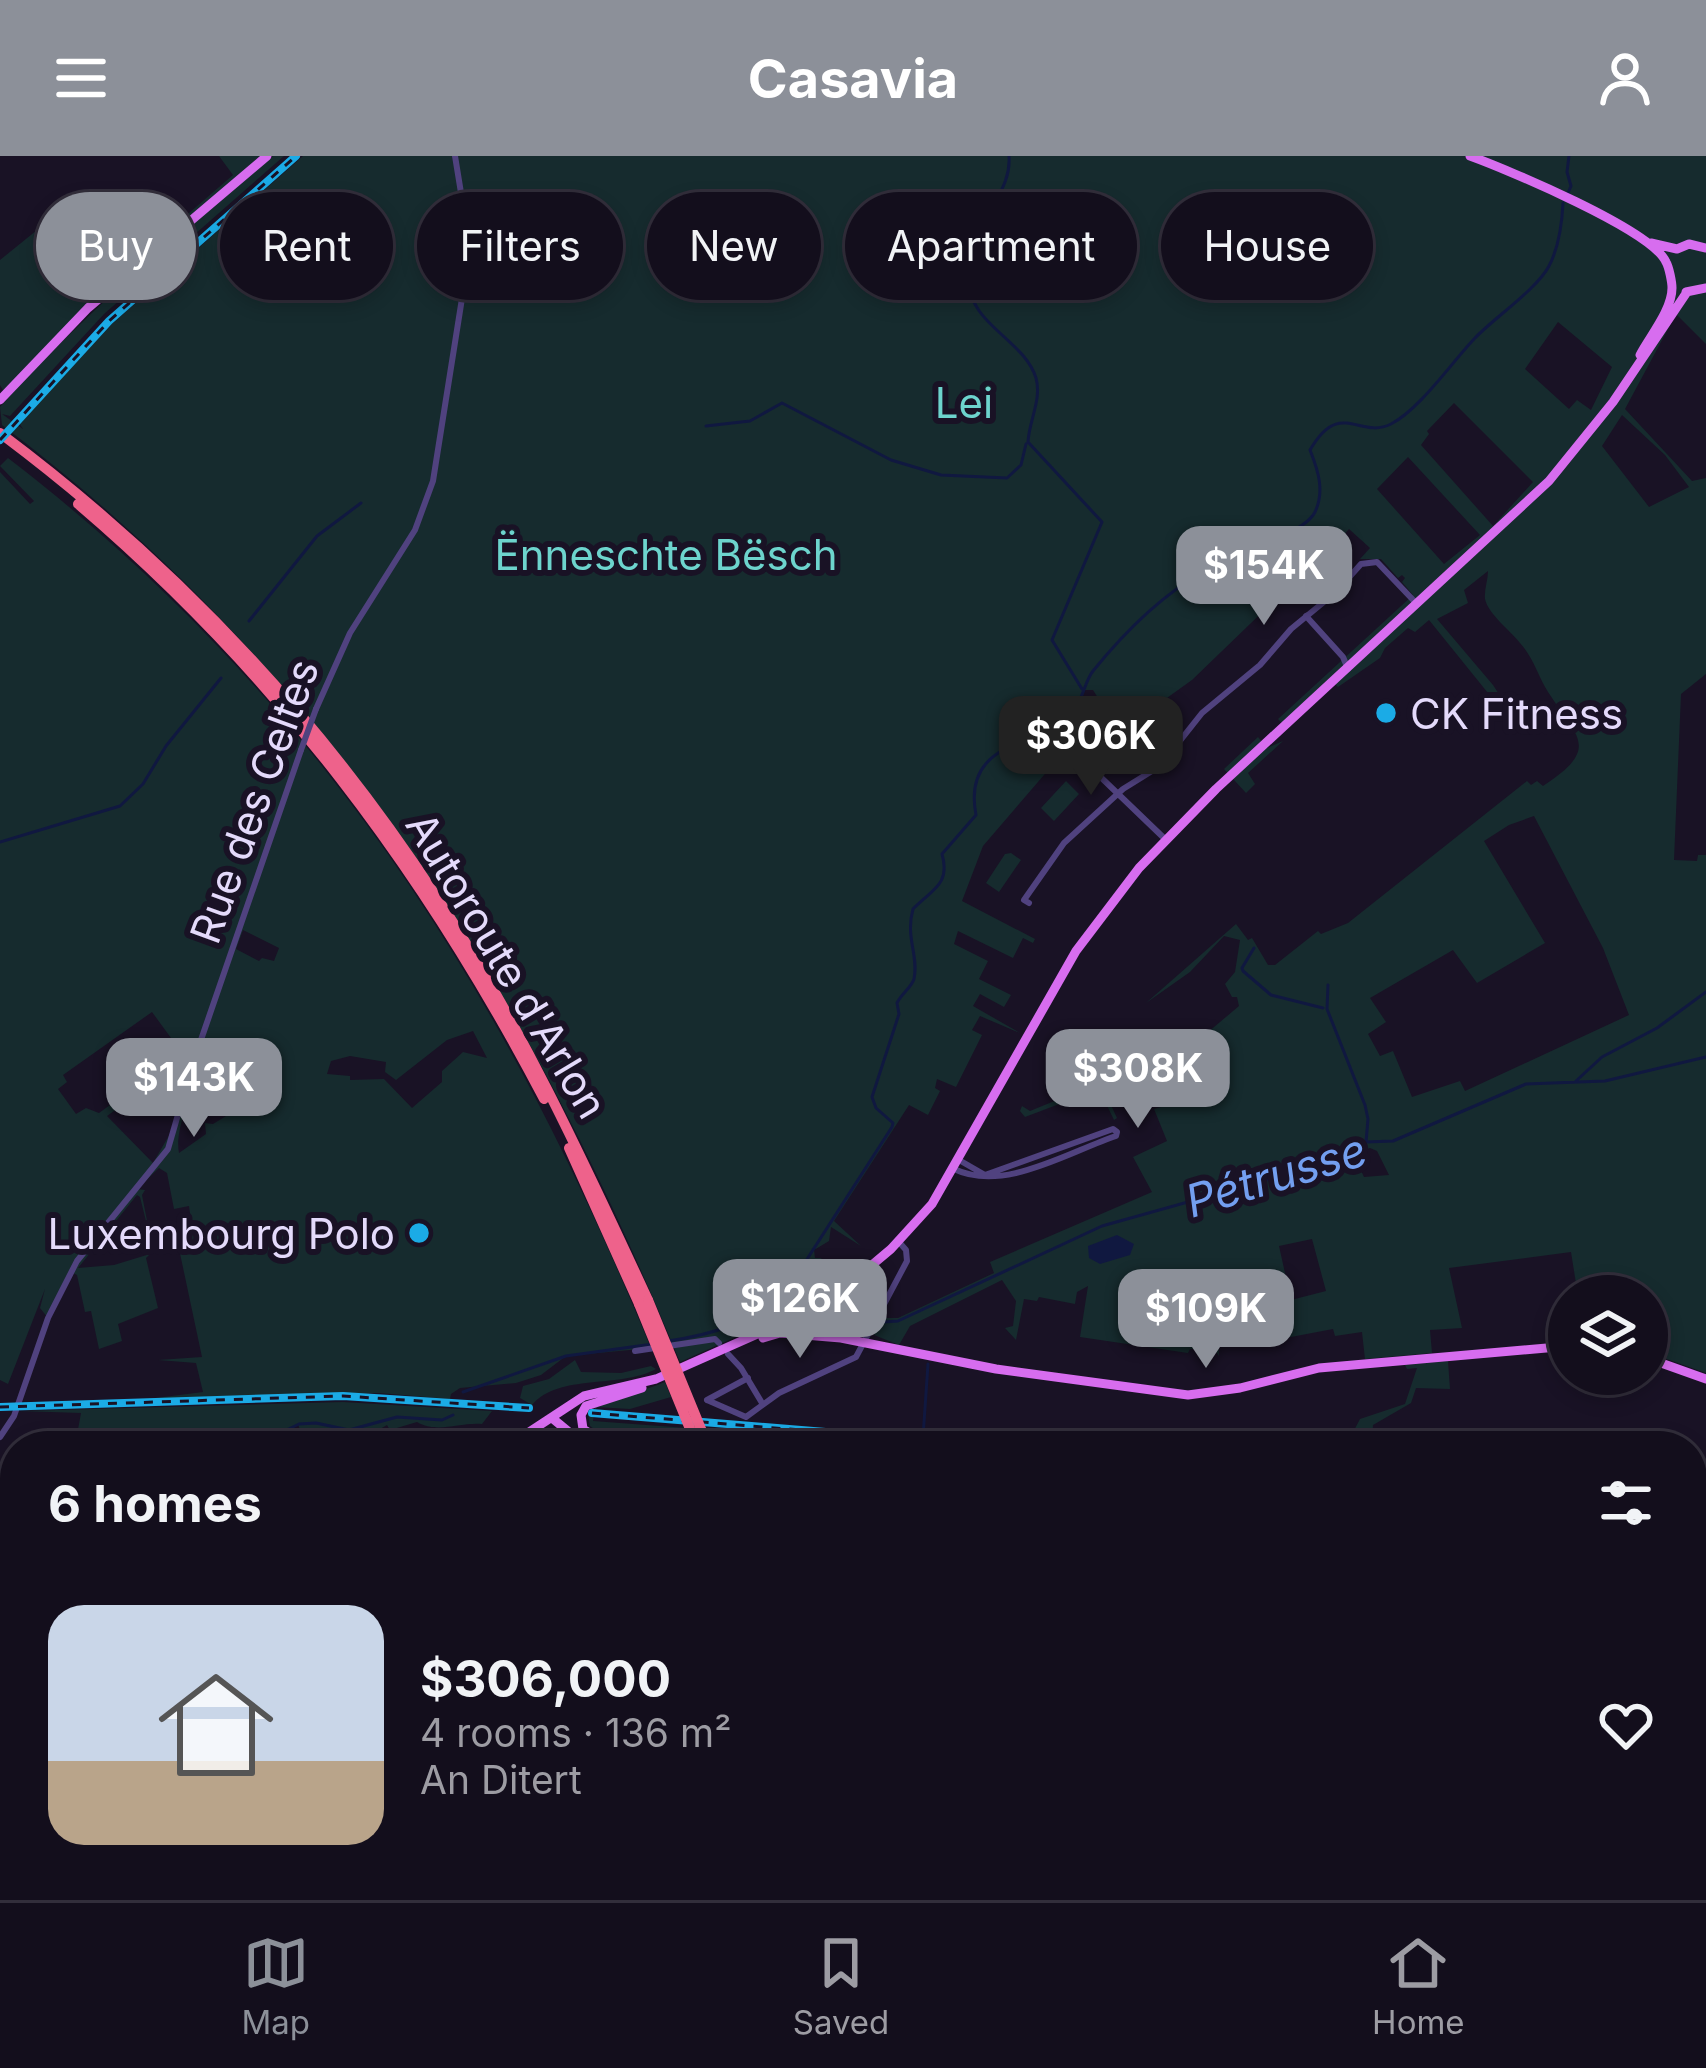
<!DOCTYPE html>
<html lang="en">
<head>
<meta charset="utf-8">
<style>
  :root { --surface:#130e1c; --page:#201c29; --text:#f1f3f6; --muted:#9d9ca3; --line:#322e3b; --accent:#8c9099 }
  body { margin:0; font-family:Inter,sans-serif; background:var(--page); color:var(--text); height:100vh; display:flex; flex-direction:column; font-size:45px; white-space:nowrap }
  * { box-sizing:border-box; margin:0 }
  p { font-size:39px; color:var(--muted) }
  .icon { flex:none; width:66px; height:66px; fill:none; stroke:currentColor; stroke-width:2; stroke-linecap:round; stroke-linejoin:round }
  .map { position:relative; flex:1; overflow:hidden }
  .details { position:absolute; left:0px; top:1275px; width:1707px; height:471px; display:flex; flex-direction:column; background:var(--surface); border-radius:48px 48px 0 0; box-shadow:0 6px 18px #0003,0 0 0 3px var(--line) }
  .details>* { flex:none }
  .top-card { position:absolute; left:36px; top:36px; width:1635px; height:108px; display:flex; gap:24px }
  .fabs { position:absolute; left:1548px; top:1119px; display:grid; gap:24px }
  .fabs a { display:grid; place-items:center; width:120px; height:120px; border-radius:50%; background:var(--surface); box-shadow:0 6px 18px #0003,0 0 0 3px var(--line); font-size:60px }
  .price { position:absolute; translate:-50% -102px; padding:0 27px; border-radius:24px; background:var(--accent); color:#fff; font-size:39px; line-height:78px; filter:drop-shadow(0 3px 6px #0008) }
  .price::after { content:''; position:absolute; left:50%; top:72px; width:36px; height:27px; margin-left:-18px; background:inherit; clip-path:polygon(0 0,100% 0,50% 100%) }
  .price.on { background:#222; color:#fff }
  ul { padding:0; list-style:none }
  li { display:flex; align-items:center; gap:36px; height:300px; padding:0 48px }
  li span { display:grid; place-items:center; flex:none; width:336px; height:240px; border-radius:36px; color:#555 }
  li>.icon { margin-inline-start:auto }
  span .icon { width:144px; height:144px; fill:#fffc; stroke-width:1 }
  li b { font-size:51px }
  h2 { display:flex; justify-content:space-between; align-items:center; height:144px; padding:0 48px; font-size:51px }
  .pill { padding:0 42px; border-radius:54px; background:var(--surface); box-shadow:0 6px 18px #0003,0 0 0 3px var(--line); font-size:42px; line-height:108px }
  .pill.on { background:var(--accent); color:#fff }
  header { display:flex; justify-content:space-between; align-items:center; height:156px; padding:0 48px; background:var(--accent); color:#fff; font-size:54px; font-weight:700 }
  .menu { display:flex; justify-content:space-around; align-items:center; height:168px; border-top:3px solid var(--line); background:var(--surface); font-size:33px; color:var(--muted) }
  .menu a { display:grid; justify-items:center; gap:6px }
  .menu .on { color:var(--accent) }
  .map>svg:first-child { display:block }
</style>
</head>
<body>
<header><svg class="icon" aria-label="menu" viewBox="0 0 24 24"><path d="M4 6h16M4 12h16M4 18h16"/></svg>Casavia<svg class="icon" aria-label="person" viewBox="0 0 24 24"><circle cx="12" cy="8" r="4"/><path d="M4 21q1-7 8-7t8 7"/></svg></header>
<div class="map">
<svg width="1706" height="1744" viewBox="0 0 1706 1744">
  <rect width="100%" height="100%" fill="#191225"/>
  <path fill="#162b2e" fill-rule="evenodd" d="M219 0H261L83 154 4 236 0 229V104L68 49 122 115 233 19Z
    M273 0H284L104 158 10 260 2 258 23 273 19 267 113 167 303 0H1706V188L1676 158 1625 253 1692 325 1706 322V518L1681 538 1674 704 1697 705 1698 699H1706V1217L1647 1196V1140H1578L1571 1096 1449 1112 1462 1172 1430 1174 1432 1197 1365 1203 1362 1176 1335 1180 1333 1173 1265 1186 1263 1180 1250 1183 1243 1160 1218 1164 1219 1200 1215 1194 1190 1193 1188 1197 1080 1181 1088 1130 1077 1136 1075 1148 1039 1141 1037 1145 1024 1143 1016 1184 1005 1172 1013 1170 1016 1145 1002 1124 910 1170 899 1189 874 1179 882 1162H898L994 1117 990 1106 1152 1036 1133 1001 1167 985 1154 953 1171 948 1157 931 1150 935 1153 943 1149 945 1141 932 1110 947 1117 962 1114 964 1099 933 1025 961 1020 955 1022 950 1030 955 1147 907 1155 918 1189 897 1188 893 1239 850 1237 841H1232L1225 828 1235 816 1240 784 1224 780 1190 816 1146 847 1236 768 1248 784 1252 782 1268 809H1275L1318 775 1321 778 1348 767 1527 625 1531 629 1537 625 1543 630C1601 592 1578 582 1548 536 1538 520 1533 501 1520 487 1511 475 1488 458 1485 443 1484 434 1488 424 1488 415L1464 434 1468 447 1437 463 1493 529 1522 573 1510 565 1502 550 1496 547 1429 464 1415 476 1408 472 1385 492 1380 502 1338 531 1334 527 1285 570 1278 563 1413 439 1402 426 1405 422 1402 419 1398 422 1381 403H1360L1370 392 1349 373 1312 415 1329 436 1305 415 1192 524 1125 572 1116 561 1112 564 1093 534H1085L1076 557 1027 587 1050 612 983 690 962 745 1035 783 1033 787 1023 782 1013 802 958 775 954 788 988 805 979 823 1011 839 1004 851 980 838 973 850 1020 877 980 860 972 874 982 879 956 931 937 923 935 932 940 935 928 959 909 949 834 1065 861 1090 831 1071 829 1085 814 1094 815 1102H822L816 1106 811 1123 825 1134 794 1142 769 1166 680 1206C525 829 331 518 2 269L0 251C82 158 178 80 273 0ZM1558 166 1612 211 1591 254 1577 244 1569 253 1525 213ZM1454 247 1533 326 1493 370 1421 289 1429 278 1427 275ZM1622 259 1665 299 1689 331 1649 351 1602 290ZM1408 301 1480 379 1444 408 1377 333ZM1534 660 1603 792 1629 859 1465 935 1460 925 1412 941 1393 895 1380 900 1368 878 1386 866 1370 842 1453 794 1477 827 1545 787 1484 685 1509 669ZM1370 992 1377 995 1389 1019 1364 1021 1353 998ZM1312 1083 1326 1135 1291 1144 1279 1090Z
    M8 302C320 542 502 832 651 1192L566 1200 541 1219 516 1227 460 1232 451 1238 450 1243 379 1237 148 1243 203 1236 196 1207 158 1204 202 1201 178 1088 183 1085 185 1074 192 1072 189 1050 174 1053 167 1017 159 1012 137 1033 145 1034 142 1039 151 1085 140 1041 137 1039 78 1112 114 1109 150 1098 146 1102 158 1152 118 1168 122 1185 99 1193 91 1155 85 1156 77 1119 71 1116 48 1162 40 1152 45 1133 8 1228 0 1224V316L30 348 34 345 0 310ZM243 774 279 792 274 805 262 802 259 805 236 793ZM152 856 182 897 99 957 86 952 76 958 58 933 67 926 63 919ZM473 875 487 902 463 896 442 915V926L412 952 384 923 350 924V920L327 918 331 905 350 900 386 906 385 916 396 924 447 884ZM185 902 189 906 171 976 153 1007 107 960 143 934 141 930 151 923 153 926ZM198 919C214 929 233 935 231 957L213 968 205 967 206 978 179 997C174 973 194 939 190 920Z
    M1258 581 1267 592 1283 585 1248 617 1255 628 1246 637 1224 613Z
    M1066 625 1079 638 1054 665 1041 652Z
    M1011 697 1021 704 999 736 986 727 1005 698Z
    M575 1204 581 1216 621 1217 651 1210 656 1213C620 1233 559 1217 532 1249L520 1242 523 1230 549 1223Z
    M1448 1205 1450 1233 1416 1232 1411 1247 1373 1269 1372 1290H1359L1356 1284 1341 1290 1347 1288 1360 1263 1405 1248 1417 1212 1407 1213 1405 1209Z
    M665 1226 671 1241 630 1253 595 1251 593 1265 927 1290 600 1278 590 1270 588 1259C598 1246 646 1234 665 1226Z
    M343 1246 492 1255 482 1268C460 1266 437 1278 417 1266L390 1274 387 1269 373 1277 350 1282 353 1290H321L314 1278 302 1280 298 1268 284 1275 287 1287 278 1290H75L81 1257 20 1255Z
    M5 1313H15V1447L0 1455V1360Z
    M1706 1539V1605L1692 1601V1541Z
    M1692 1676 1700 1688 1706 1685V1744L1700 1743 1692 1723Z
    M1491 1731H1686L1693 1744H1491Z"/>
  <path fill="#101840" d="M1117 1079 1134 1088 1130 1099 1100 1108 1089 1102 1088 1090Z"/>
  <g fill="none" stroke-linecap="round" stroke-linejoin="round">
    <path stroke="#101840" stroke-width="3" d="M1009 0C1011 28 993 45 984 69 980 82 972 108 970 123 966 167 1024 183 1036 222 1042 243 1029 265 1028 286L1102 366 1052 484 1082 533
      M1568 37 1571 30 1567 16 1569 0
      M706 270 750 265 782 247 891 304 941 319 1007 322 1021 309 1026 288
      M249 465 317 380 361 347
      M0 686 120 650 143 628 166 590 221 522
      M1254 792 1242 812 1243 815 1271 839 1323 852
      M1328 829 1327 853 1365 949 1368 963 1366 986
      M1576 925 1602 901 1657 872 1706 836
      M794 1123 808 1124 822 1135
      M854 1158 883 1166 898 1165 1102 1070 1295 1016 1366 986 1393 985 1526 928 1605 925 1706 901
      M668 1185C711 1179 750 1167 784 1139L892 971 893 967 876 952 872 941 899 858 897 847C902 837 911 832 914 823 919 799 905 782 913 753 931 734 951 729 942 698L976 659C962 586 1032 592 1072 555 1083 546 1084 526 1093 515 1123 478 1162 439 1203 416 1229 400 1304 379 1315 356 1325 335 1318 314 1310 294 1340 242 1359 284 1391 268 1420 253 1452 206 1475 182 1494 162 1537 133 1549 110 1559 91 1562 68 1563 47
      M463 1236 566 1200 653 1188
      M923 1281 928 1208
      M254 1290 299 1268 316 1267 349 1274 397 1261 442 1264 453 1259
      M0 1396 15 1403
      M1692 1540 1706 1538
      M1558 1731 1561 1744"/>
    <path stroke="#50427f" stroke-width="6" d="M1306 460 1343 501 1348 513
      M316 553 350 477 415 374 433 325 470 92 455 0
      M1062 566 1086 607 1165 683
      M1029 747 1024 744 1064 687 1123 633 1160 610 1202 557 1260 509 1291 473 1336 436 1361 408 1377 406 1416 447
      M954 1013C1004 1037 1068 996 1116 980L1117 976 1113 973 985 1019 959 1004
      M635 1195 715 1183 719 1187
      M728 1198 741 1212 762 1247
      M707 1244 746 1261 779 1237 856 1201 907 1105 906 1094 899 1086
      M707 1244 748 1222
      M0 1281 14 1260 48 1162 77 1105 168 993 193 907 301 594
      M0 1312 15 1313
      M1692 1359 1706 1360
      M0 1527 15 1565
      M0 1678 15 1685
      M998 1744 1008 1731
      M1261 1744 1281 1731"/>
    <path stroke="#d76def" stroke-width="9" d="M1470 0C1506 13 1652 74 1666 106 1669 111 1672 126 1672 132 1672 154 1650 180 1640 199
      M1651 87 1677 93 1689 88 1706 92
      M1686 136 1706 132
      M0 244 88 152 267 0
      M763 1182 780 1177 841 1182 996 1213 1188 1239 1240 1232 1319 1212 1569 1190
      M1647 1202 1706 1223
      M642 1232 586 1250 581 1259 583 1273 596 1281 664 1290
      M552 1262 581 1286 616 1289
      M522 1284H550L562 1290
      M508 1290 584 1240 656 1223 791 1163 841 1135 891 1093 932 1048 1076 795 1139 712 1216 633 1549 325 1613 246 1687 136
      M685 1290 730 1287 811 1290
      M0 1504 15 1495
      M1692 1608 1706 1612
      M0 1723 15 1702
      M64 1731H67
      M241 1731 277 1744
      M1101 1744 1112 1731"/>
    <path stroke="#ee628b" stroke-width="10" d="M0 277C171 405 319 561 436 740 520 867 584 1006 648 1144
      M78 348C277 518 423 712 544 943
      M569 992 639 1148
      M802 1289 804 1290
      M869 1731 875 1744
      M878 1731 883 1744"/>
    <defs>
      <path id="rail" d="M0 284 109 165 296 0
        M0 1251 343 1240 529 1252
        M592 1257 996 1290
        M1692 1354 1706 1355"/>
    </defs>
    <use href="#rail" stroke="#1babe6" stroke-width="8"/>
    <use href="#rail" stroke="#191225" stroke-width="3" stroke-dasharray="9" stroke-linecap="butt"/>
    <path stroke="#50427f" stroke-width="6" d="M301 594 316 553"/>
    <path stroke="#ee628b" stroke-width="10" d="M648 1144 708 1290
      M639 1148 697 1290"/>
  </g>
  <g fill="#1babe6" stroke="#191225" stroke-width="4.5">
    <circle cx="1386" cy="557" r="12"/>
    <circle cx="419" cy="1077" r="12"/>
  </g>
  <g text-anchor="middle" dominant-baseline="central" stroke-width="12" stroke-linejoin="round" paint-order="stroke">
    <g font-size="42" fill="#6dd4cd" stroke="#191225">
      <text x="964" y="246">Lei</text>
      <text x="666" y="398">Ënneschte Bësch</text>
    </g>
    <g font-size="42" fill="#e4dafb" stroke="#191225" text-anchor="start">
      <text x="1410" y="557">CK Fitness</text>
      <text x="395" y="1077" text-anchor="end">Luxembourg Polo</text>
    </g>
    <g font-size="42" fill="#e4dafb" stroke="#191225">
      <text transform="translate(254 645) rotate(-70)">Rue des Celtes</text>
      <text transform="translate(507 809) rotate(59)">Autoroute d'Arlon</text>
    </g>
    <g font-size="45" font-style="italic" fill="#739ff0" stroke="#191225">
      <text transform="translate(1276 1019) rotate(-17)">Pétrusse</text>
    </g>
  </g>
</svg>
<div class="fabs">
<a><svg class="icon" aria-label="layers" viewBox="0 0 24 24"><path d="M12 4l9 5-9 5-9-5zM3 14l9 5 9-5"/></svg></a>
</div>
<b class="price" style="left:1264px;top:472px">$154K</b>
<b class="price on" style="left:1091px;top:642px">$306K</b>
<b class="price" style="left:1138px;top:975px">$308K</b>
<b class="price" style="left:194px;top:984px">$143K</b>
<b class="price" style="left:800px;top:1205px">$126K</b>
<b class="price" style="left:1206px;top:1215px">$109K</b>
<div class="top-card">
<a class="pill on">Buy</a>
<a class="pill">Rent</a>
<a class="pill">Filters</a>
<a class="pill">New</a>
<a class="pill">Apartment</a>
<a class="pill">House</a>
</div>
<section class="details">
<h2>6 homes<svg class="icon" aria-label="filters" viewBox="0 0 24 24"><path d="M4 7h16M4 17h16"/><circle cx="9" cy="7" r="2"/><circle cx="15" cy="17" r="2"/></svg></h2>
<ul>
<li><span style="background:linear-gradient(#c9d6e8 65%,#b9a48a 0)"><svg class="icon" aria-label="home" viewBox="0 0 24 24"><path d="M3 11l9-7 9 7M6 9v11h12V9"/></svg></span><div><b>$306,000</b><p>4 rooms · 136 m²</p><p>An Ditert</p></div><svg class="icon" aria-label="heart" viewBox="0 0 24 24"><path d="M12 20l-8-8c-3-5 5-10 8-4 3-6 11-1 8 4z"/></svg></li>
</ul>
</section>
</div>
<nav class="menu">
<a class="on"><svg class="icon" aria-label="map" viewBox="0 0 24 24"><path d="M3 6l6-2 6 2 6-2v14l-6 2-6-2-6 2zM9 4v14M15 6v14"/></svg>Map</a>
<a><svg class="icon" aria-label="saved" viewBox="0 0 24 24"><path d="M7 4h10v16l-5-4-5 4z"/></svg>Saved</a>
<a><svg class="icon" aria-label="home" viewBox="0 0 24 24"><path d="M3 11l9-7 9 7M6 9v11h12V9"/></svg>Home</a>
</nav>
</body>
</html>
